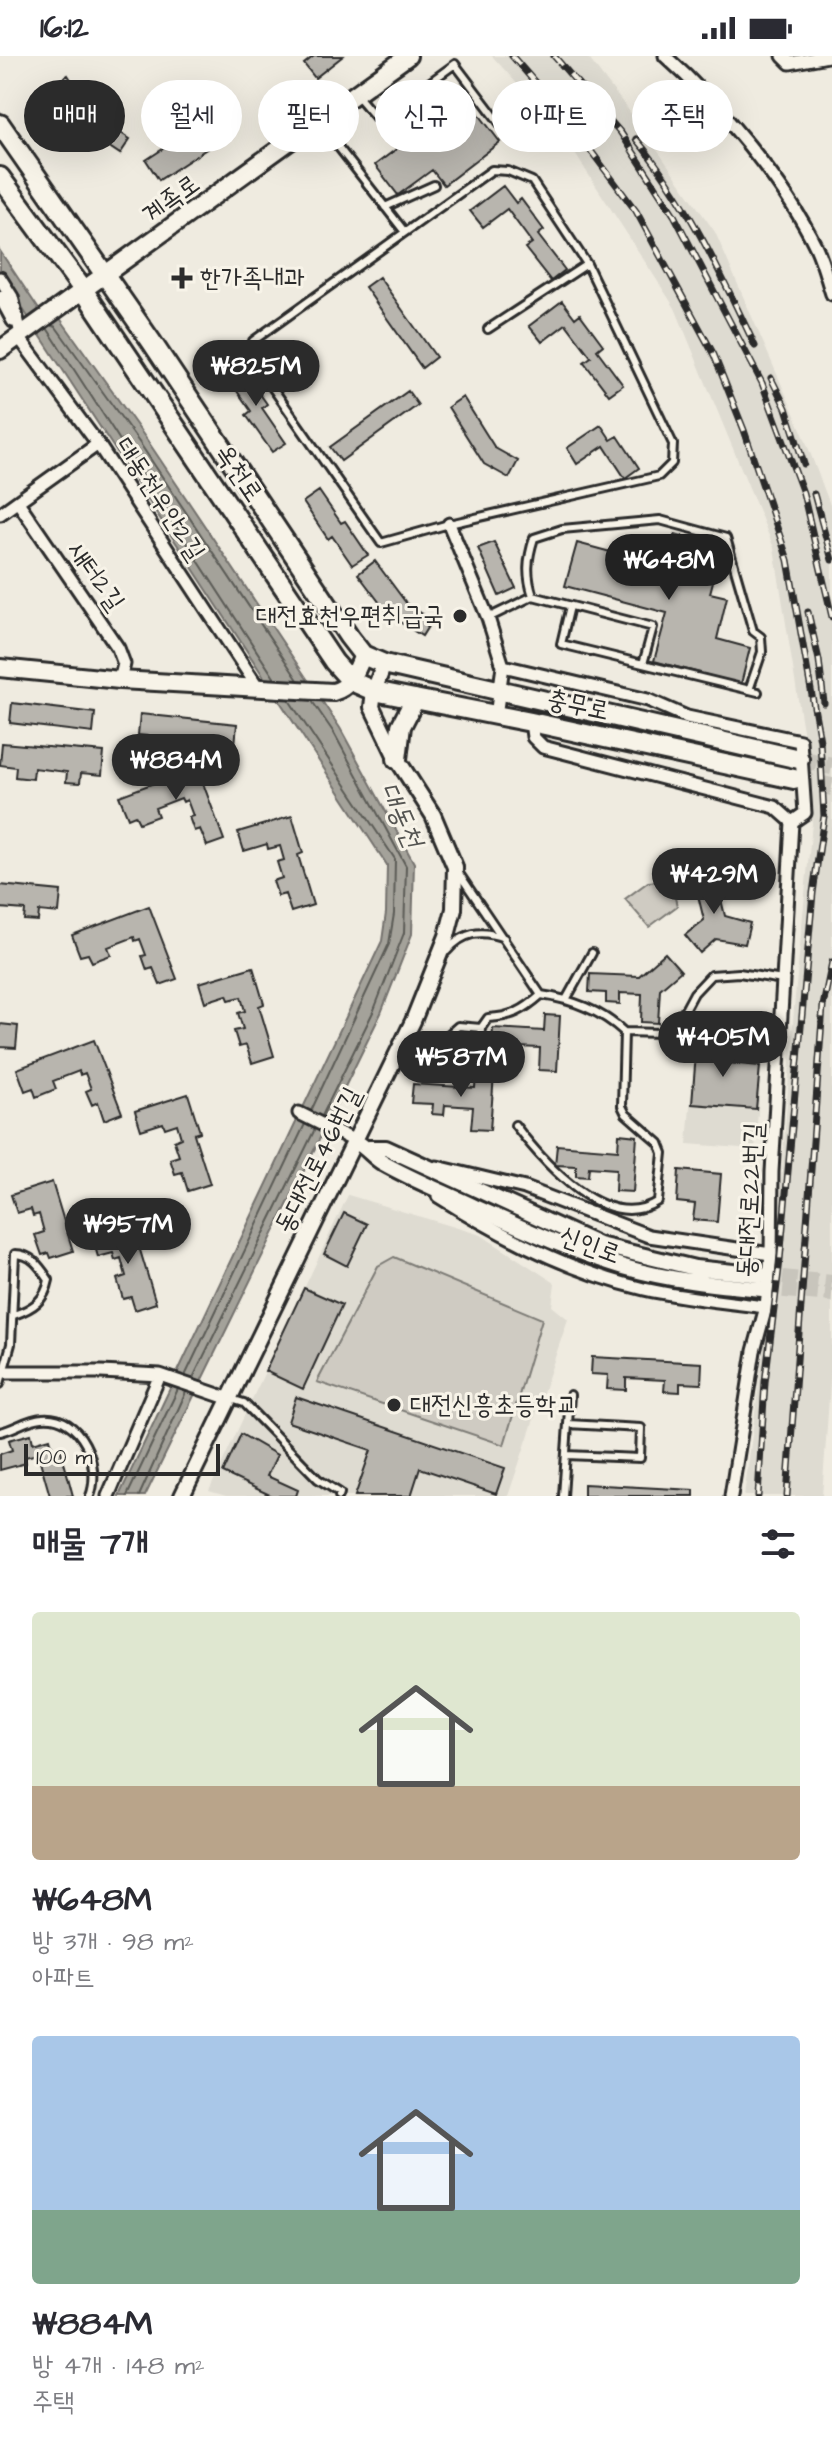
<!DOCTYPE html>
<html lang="ko">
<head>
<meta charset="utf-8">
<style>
  :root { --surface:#fff; --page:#f2f2f3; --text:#2b2b33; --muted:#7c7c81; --accent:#2b2b2b }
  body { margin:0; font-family:"Architects Daughter","Poor Story",sans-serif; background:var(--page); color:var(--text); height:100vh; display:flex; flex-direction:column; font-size:30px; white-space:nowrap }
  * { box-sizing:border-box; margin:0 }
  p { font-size:26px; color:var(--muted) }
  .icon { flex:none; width:44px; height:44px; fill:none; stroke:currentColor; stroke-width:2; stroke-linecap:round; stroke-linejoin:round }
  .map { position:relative; height:1440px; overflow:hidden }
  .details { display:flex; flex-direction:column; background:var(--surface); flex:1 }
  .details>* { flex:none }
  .guide { position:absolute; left:24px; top:24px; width:784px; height:72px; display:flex; gap:16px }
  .scale { position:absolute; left:24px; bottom:20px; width:196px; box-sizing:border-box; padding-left:8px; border:4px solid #2b2b2b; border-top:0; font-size:22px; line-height:28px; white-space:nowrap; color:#2b2b2b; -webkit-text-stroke:6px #f7f3e8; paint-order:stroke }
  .price { position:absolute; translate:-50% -68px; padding:0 18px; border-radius:28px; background:var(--accent); color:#fff; font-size:26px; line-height:52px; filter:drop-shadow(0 2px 4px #0008) }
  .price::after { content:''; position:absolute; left:50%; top:48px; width:24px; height:18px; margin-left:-12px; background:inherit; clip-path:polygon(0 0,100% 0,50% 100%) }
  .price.on { background:#222; color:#fff }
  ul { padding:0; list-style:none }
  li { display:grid; align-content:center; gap:16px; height:424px; padding:0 32px }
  li span { display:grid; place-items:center; height:248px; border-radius:8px; color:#555 }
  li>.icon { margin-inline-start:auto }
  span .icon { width:144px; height:144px; fill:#fffc; stroke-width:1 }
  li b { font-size:34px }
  h2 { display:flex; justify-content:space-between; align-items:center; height:96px; padding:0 32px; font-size:34px }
  .tag { padding:0 28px; border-radius:36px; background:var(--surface); box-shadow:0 8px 32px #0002; font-size:28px; line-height:72px }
  .tag.on { background:var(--accent); color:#fff }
  .status { display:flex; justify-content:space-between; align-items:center; height:56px; padding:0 40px; background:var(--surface); direction:ltr }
  .status svg { height:22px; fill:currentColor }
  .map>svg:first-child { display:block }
</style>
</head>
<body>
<div class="status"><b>16:12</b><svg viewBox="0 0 49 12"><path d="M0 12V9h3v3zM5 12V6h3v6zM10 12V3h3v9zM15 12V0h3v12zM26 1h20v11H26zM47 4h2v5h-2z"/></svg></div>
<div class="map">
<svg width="832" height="1440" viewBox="0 0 832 1440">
  <rect width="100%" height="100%" fill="#efebe0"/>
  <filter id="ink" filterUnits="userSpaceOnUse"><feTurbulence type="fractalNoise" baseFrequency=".0125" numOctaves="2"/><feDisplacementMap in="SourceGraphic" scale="16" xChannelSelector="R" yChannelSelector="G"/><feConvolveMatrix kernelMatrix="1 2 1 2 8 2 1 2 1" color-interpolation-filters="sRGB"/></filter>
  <g filter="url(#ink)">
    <path fill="#dedbd1" d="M492 0H587L633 60 715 176 803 378 832 454V1301L822 1440H744L775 1207 795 940 812 767 804 681 774 492 675 252 561 76Z
      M696 976 764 982 755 1093 687 1088Z
      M348 1139 481 1179 555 1227 552 1250 568 1263 508 1440H226L209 1435Z"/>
    <path fill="#cfcbc2" stroke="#7d7b76" stroke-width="2" d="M660 825 672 829 677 850 649 871 625 843 648 826Z
      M394 1201 542 1263 504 1389 317 1326 378 1210Z"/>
    <path fill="#a4a29a" stroke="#74726e" stroke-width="2" d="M0 195 44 261H59L147 384 340 672 414 807 412 878 381 957 145 1440H119L382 885 386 857 387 809 0 218Z"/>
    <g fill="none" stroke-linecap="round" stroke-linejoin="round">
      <path stroke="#5b5b57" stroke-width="2" d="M51 269 56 271 141 389 298 624
        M47 272 275 623
        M289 644 395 803 394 858 389 888 311 1055
        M312 645 334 677 406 810 404 877 374 954 322 1060
        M185 1320 305 1068
        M193 1322 315 1073
        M127 1440 178 1333
        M139 1440 186 1336"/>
    </g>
    <path fill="#b8b5ae" stroke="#2b2b2b" stroke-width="2" d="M314 0H343L315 22 304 8Z
      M68 19 93 57 99 53 112 71 130 83 120 98 102 86 85 62 78 67 53 29Z
      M459 32 500 86 444 129 432 114 398 139 375 109 407 85 400 76Z
      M221 55 234 75 159 124 146 104Z
      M503 130 516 147 521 143 544 174 538 179 565 214 551 225 525 192 532 187 507 153 483 171 470 155Z
      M379 221 436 301 422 312 365 231Z
      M562 245 575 262 580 258 603 289 597 294 623 329 609 339 584 306 591 301 566 268 542 286 529 270Z
      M239 308 267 348 262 352 286 387 272 396 246 359 251 355 225 318Z
      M408 335 418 349 341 405 330 391Z
      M463 341 495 392 518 405 509 422 484 408 448 351Z
      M601 369 611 384 618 380 639 412 625 422 604 390 577 408 567 392Z
      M319 435 341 467 345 465 368 499 352 509 332 480 328 483 303 446Z
      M675 478 722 491 710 537 727 541 717 583 750 592 741 628 654 605 667 557 565 530 577 487 667 511Z
      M494 486 516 532 499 540 478 492Z
      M375 505 407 548 432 564 422 580 389 559 358 518Z
      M12 647 95 657 93 677 10 667Z
      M140 658 237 668 235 689 138 679Z
      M2 687 104 696 102 719 81 717 80 727 66 726 67 716 34 712 33 723 15 721 16 711 0 709Z
      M197 711 224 784 207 790 200 773 194 775 189 761 193 760 187 744 183 746 181 742 155 752 158 760 139 767 135 759 128 762 119 740Z
      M292 760 303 797 298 799 313 849 291 856 285 838 278 840 273 825 282 822 277 806 284 804 280 790 268 793 267 788 244 795 238 776Z
      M714 814 725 860 750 867 745 888 716 883 700 897 685 879 704 864 693 819Z
      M0 829 61 835 59 857 39 855 38 865 24 864 25 854 0 852Z
      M149 850 177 923 160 929 153 912 147 914 142 900 146 899 140 883 135 885 134 881 108 891 111 899 92 906 88 898 80 900 72 879Z
      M665 897 681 915 660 933 658 967 641 966 642 938 620 937V948L606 947V937L589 936 590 918 639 920Z
      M253 911 264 948 259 950 274 1000 252 1007 246 989 239 991 234 975 243 973 238 957 245 955 241 941 229 944 227 939 205 946 199 927Z
      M545 959 560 960 557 1015 539 1014 540 992 518 991 517 1001 504 1000 505 990 492 989 493 972 544 975Z
      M0 968 18 970 16 992 0 991Z
      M94 984 122 1057 104 1064 98 1046 92 1049 86 1035 91 1033 85 1017 80 1019 79 1015 53 1025 56 1033 36 1041 33 1032 25 1035 17 1013Z
      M697 985 729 987 728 1007 760 1010 756 1053 692 1048Z
      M476 1016 494 1018 490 1074 471 1073 473 1051 445 1049 444 1059 432 1058 433 1048 411 1047 413 1028 475 1032Z
      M188 1038 200 1076 194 1078 210 1128 188 1135 182 1116 175 1118 170 1103 179 1100 174 1085 181 1082 177 1068 165 1072 163 1067 141 1074 135 1055Z
      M619 1078 637 1080 633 1136 615 1135 616 1113 589 1111 588 1121 576 1120V1110L555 1109 557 1089 618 1094Z
      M679 1114 721 1118 717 1166 693 1164 695 1148 677 1146Z
      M52 1126 73 1195 51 1202 49 1197 42 1199 35 1179 44 1176 39 1158 33 1160 31 1153 17 1157 11 1139Z
      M344 1157 367 1168 347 1210 324 1198Z
      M133 1171 156 1247 135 1254 131 1241 123 1243 117 1223 126 1220 121 1202 115 1204 113 1197 98 1201 93 1183Z
      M304 1232 342 1249 303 1333 265 1315Z
      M592 1301 702 1307 701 1328 680 1327V1336L664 1335 665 1324 626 1322V1334L607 1333 608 1319 591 1318Z
      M296 1341 505 1412 496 1438 420 1412 411 1440H355L371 1394 288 1366Z
      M31 1378 33 1387 50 1382 53 1393 60 1391 73 1440H50L38 1398 25 1401 26 1407 0 1414V1398L12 1394 9 1384Z
      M241 1378 277 1399 267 1420 298 1434 296 1440H272L223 1417Z
      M584 1428 694 1434V1440H584Z"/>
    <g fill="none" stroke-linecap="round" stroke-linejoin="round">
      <path stroke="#c8c5bc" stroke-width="14" stroke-dasharray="14 7" stroke-linecap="butt" d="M762 1219 832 1226
        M762 1233 832 1239"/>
      <path stroke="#c8c5bc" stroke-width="18" stroke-dasharray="18 9" stroke-linecap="butt" d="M799 703 832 710
        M794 723 832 731"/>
      <defs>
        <path id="service" d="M356 38 378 64 402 66
          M378 64 455 8 505 74
          M318 65 404 175
          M492 114 508 115 532 125 587 208 673 388 672 407 659 420 449 468 381 487 251 301 253 285Z
          M385 151 434 129
          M488 273 587 208
          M533 540C526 519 527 504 534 482L562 473 660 464 726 482 753 575 761 581 762 596 749 634
          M570 550 561 588 758 636
          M488 562 533 540 653 571 643 608
          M458 816 541 939C571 943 602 955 624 976L622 1050 626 1058 659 1087 663 1097 658 1145C606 1179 543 1106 515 1069
          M447 895C463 876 481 873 504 882
          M567 942 592 897
          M624 976 661 977 680 963 694 937 711 919 739 917 783 924
          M461 1006 447 996 444 988 449 978 458 970 481 972
          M511 1017 480 993 481 972 488 962C512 961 524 954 541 939
          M0 1328 11 1288 15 1198C32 1198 40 1211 49 1224 45 1244 34 1252 14 1259
          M231 1343 244 1347 318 1423 340 1437 339 1440
          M0 1376C15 1373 27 1363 42 1362 81 1358 102 1409 90 1440
          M566 1399 640 1402 641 1372 568 1368
          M563 1440 570 1339"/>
        <path id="minor" d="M665 0C718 47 785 127 816 191 823 206 827 223 832 238
          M783 0 790 7 828 0
          M0 222 12 241 21 278
          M0 241 13 265
          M18 280 98 388 259 633
          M18 446 118 592 124 608 120 624
          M0 458 98 388
          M449 468 488 562 503 610 496 660
          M503 610 648 644 687 661 800 685 805 757 792 766 772 1116 771 1198 766 1251 754 1295 731 1440
          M531 666 533 681 543 691 775 751 792 766
          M299 1057 355 1085
          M437 1111 525 1132 649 1180 771 1198
          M438 1140C501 1180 571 1216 644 1233 684 1242 725 1246 766 1251
          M0 1316H101L160 1319 230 1343
          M108 1440 160 1319"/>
        <path id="tertiary" d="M355 1085C366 1091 373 1101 383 1107 413 1124 446 1137 477 1152 525 1173 573 1196 624 1211 668 1224 716 1229 762 1233
          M369 1092H386L599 1189 695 1212 762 1219
          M182 1440 413 965 447 880 454 853 455 811 433 759 397 703 372 651 374 635 384 608"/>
        <path id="secondary" d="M0 294 408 0
          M0 612 120 624 333 636C352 631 356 615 363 599"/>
        <path id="primary" d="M0 68 151 285 349 581 363 599 384 608 799 703
          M0 121 84 235 334 606 351 625 374 635 531 666 794 723
          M397 703 401 670 415 643"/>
      </defs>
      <use href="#service" stroke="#2b2b2b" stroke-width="12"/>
      <use href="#minor" stroke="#2b2b2b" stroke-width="17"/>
      <use href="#tertiary" stroke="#2b2b2b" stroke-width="20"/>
      <use href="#secondary" stroke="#2b2b2b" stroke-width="22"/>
      <use href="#primary" stroke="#2b2b2b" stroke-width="24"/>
      <use href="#service" stroke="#f7f3e8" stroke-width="6"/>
      <use href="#minor" stroke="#f7f3e8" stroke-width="11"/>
      <use href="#tertiary" stroke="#f7f3e8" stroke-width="14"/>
      <use href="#secondary" stroke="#f7f3e8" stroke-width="16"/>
      <use href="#primary" stroke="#f7f3e8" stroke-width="18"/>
      <defs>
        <path id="rail" d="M512 0 567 63 636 155 714 299 744 374 788 504 820 685 824 760 813 837 780 1204 765 1326 758 1440
          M554 0 621 77 674 159 762 327 803 437 832 561
          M636 83C687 144 721 218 755 290
          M771 322 786 352 804 408
          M814 438 832 504
          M808 556 819 604 824 647
          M787 1440 823 950 832 906"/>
      </defs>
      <use href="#rail" stroke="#2b2b2b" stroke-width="7"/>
      <use href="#rail" stroke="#f7f3e8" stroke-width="4" stroke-dasharray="12" stroke-linecap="butt"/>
    </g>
  </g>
  <g fill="#2b2b2b" stroke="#f7f3e8" stroke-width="3">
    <path d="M178 210h8v8h8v8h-8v8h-8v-8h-8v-8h8z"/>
    <circle cx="460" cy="560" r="8"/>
    <circle cx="394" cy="1349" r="8"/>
  </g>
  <g text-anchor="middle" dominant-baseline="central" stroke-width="6" stroke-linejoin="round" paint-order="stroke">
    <g font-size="26" fill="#2b2b2b" stroke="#f7f3e8">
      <text transform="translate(171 143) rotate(-36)">계족로</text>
      <text transform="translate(239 417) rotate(56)">옥천로</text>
      <text transform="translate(160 443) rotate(57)">대동천우안2길</text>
      <text transform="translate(96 520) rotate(55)">새터2길</text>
      <text transform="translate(578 649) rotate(12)">충무로</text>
      <text transform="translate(318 1104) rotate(-63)">동대전로46번길</text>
      <text transform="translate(750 1144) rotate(-87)">동대전로22번길</text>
      <text transform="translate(590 1189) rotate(20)">신인로</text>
    </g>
    <g font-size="26" fill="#2b2b2b" stroke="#f7f3e8" text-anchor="start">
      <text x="200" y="222">한가족내과</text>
      <text x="444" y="560" text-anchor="end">대전효천우편취급국</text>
      <text x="410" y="1349">대전신흥초등학교</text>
    </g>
    <g font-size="28" font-style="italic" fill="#555552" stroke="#f7f3e8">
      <text transform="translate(401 759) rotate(66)">대동천</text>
    </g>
  </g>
</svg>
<div class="scale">100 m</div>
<b class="price" style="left:256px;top:352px">₩825M</b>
<b class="price on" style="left:669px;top:546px">₩648M</b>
<b class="price" style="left:176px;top:746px">₩884M</b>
<b class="price" style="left:714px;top:860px">₩429M</b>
<b class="price" style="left:723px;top:1023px">₩405M</b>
<b class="price" style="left:461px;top:1043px">₩587M</b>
<b class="price" style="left:128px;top:1210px">₩957M</b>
<div class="guide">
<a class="tag on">매매</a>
<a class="tag">월세</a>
<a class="tag">필터</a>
<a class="tag">신규</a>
<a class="tag">아파트</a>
<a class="tag">주택</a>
</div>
</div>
<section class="details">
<h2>매물 7개<svg class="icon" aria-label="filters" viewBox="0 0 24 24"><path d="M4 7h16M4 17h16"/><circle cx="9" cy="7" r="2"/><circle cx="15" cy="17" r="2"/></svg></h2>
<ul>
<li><span style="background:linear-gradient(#dfe7d0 70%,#b9a48a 0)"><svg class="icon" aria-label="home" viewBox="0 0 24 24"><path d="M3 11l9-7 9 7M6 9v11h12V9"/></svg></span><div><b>₩648M</b><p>방 3개 · 98 m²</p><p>아파트</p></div></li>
<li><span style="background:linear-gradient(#a9c7e8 70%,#7fa58c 0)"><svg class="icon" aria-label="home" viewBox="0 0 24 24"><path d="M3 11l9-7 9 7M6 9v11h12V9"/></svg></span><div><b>₩884M</b><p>방 4개 · 148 m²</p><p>주택</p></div></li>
</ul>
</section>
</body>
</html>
